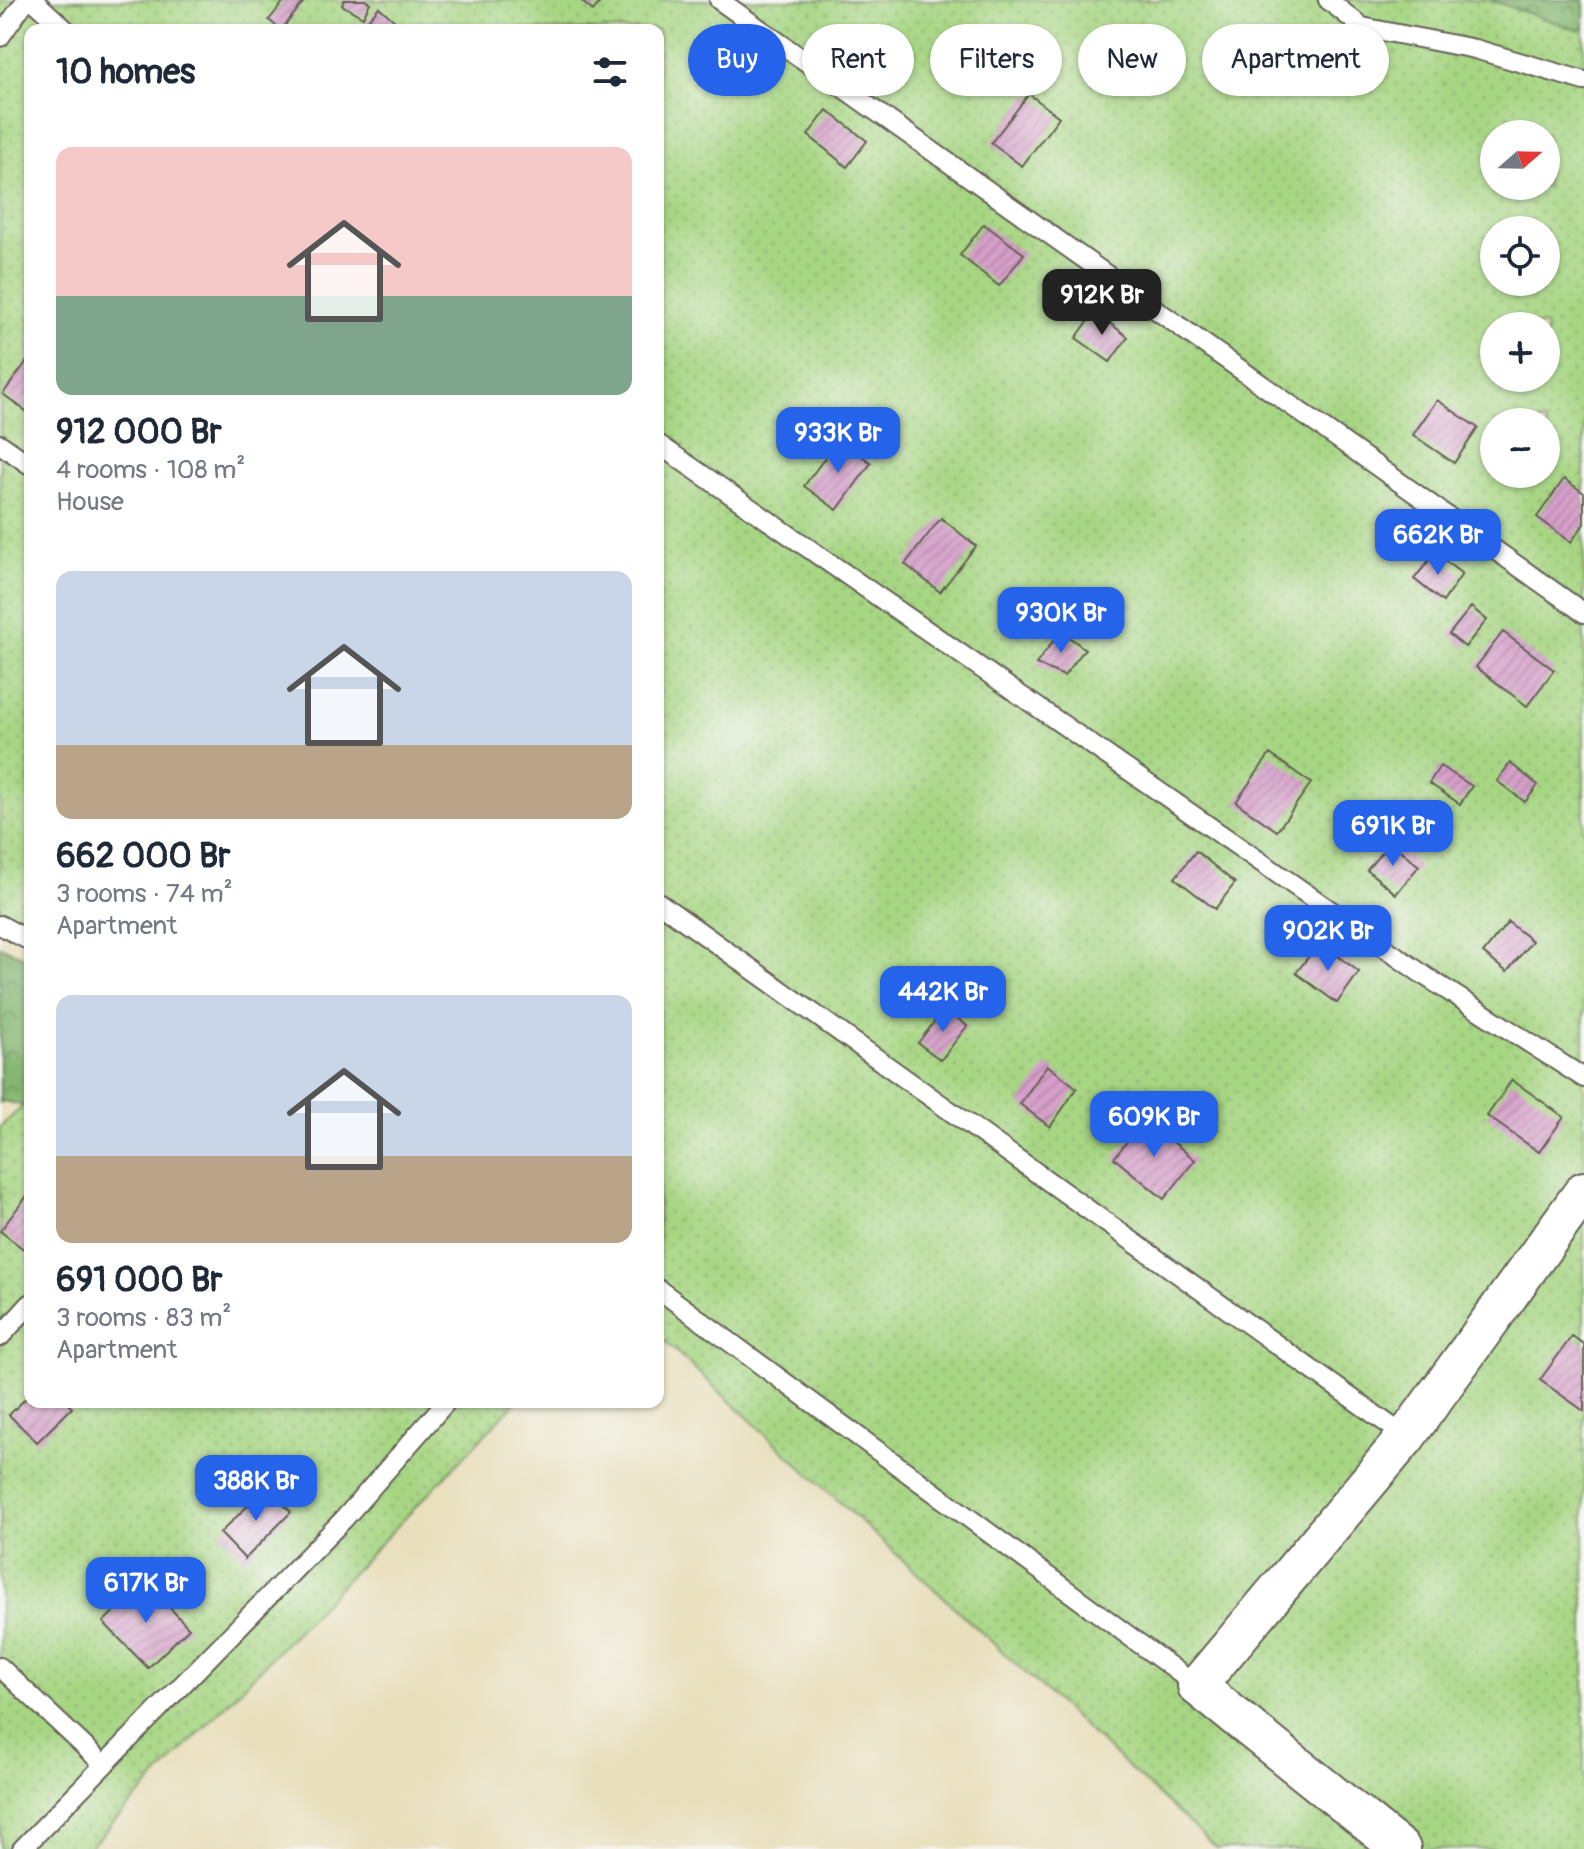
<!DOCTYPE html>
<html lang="en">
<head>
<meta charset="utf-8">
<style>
  :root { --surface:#fff; --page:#f2f2f3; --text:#1f2937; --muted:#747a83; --accent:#2563eb }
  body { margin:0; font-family:Pangolin,sans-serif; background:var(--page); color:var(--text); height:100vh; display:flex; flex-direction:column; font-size:30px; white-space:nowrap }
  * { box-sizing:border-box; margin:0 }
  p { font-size:26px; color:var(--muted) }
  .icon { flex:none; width:44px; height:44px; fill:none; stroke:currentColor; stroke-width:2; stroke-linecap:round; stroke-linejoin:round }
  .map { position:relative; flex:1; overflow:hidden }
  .details { position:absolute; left:24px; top:24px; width:640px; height:1384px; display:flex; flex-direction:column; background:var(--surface); border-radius:16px; box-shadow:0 2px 6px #0004 }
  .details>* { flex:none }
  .hud { position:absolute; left:688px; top:24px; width:760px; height:72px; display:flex; gap:16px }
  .needle { width:52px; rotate:70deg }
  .tools { position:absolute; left:1480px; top:120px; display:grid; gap:16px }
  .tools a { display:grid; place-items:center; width:80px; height:80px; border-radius:50%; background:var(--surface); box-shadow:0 2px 6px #0004; font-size:40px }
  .price { position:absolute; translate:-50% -68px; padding:0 18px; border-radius:16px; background:var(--accent); color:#fff; font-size:26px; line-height:52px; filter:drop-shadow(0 2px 4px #0008) }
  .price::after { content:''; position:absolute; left:50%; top:48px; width:24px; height:18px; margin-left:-12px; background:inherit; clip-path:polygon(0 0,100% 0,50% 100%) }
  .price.active { background:#222; color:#fff }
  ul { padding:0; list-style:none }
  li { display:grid; align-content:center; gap:16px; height:424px; padding:0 32px }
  li span { display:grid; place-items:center; height:248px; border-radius:16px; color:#555 }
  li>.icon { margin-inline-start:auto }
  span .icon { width:144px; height:144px; fill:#fffc; stroke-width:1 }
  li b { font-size:34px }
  h2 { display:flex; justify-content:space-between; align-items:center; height:96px; padding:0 32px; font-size:34px }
  .pill { padding:0 28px; border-radius:36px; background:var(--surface); box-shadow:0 2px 6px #0004; font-size:28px; line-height:72px }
  .pill.active { background:var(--accent); color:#fff }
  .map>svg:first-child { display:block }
</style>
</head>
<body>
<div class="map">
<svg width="1584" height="1849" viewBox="0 0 1584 1849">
  <defs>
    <pattern id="grass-dots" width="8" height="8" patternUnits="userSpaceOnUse" patternTransform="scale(2)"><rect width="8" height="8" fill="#a7d683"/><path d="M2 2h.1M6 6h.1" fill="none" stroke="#8fb771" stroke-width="1.8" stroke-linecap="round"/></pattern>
    <pattern id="forest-crowns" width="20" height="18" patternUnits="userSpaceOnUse" patternTransform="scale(2)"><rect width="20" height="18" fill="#85b771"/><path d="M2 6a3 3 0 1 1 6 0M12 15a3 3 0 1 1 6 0" fill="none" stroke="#6c945c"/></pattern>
    <pattern id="building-hatch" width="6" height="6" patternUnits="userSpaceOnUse" patternTransform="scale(2)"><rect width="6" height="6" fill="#d59fc9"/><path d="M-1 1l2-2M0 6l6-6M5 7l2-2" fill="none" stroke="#b688ac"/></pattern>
  </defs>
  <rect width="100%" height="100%" fill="#f6f6f2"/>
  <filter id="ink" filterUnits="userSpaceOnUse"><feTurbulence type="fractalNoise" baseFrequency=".0125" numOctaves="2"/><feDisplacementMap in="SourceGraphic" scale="16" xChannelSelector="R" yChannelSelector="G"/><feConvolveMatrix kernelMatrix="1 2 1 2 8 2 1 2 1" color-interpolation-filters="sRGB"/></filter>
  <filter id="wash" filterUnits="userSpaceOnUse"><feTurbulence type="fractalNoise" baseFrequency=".006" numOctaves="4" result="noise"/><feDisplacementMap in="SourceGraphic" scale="32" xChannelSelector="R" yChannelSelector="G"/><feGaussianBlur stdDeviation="1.8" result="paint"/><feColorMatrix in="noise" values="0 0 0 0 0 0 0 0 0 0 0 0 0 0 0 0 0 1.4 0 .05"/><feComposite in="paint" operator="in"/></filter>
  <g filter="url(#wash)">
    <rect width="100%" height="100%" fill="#e9dfbc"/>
    <path fill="url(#grass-dots)" stroke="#627950" stroke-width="2" fill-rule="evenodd" d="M0 0H1584V1849H1217L658 1335V30H30V930L0 911ZM1494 134H1546V186H1494ZM1494 230H1546V282H1494ZM1494 326H1546V378H1494ZM1494 422H1546V474H1494Z
      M30 1100V1402H516L88 1849H0V1127Z"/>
    <path fill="url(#forest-crowns)" stroke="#506a46" stroke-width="2" d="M1490 0H1584V28L1578 30Z
      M0 946 30 960V1107L3 1101 0 1103Z"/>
    <g id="blocks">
      <path fill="url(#building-hatch)" d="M285 0H299L303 3 281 30 269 20Z
        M344 0H365L370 3 363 17 342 5Z
        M580 0H602L593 11Z
        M379 7 396 22 389 30H365L362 27Z
        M713 28 747 53 727 81 692 56Z
        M1029 94 1059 117 1022 166 991 143Z
        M827 110 867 141 847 167 808 135Z
        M984 224 1024 254 999 286 960 255Z
        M1095 312 1128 337 1110 362 1076 338Z
        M30 357V414L3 394Z
        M1437 400 1478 428 1454 463 1413 435Z
        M839 439 871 463 837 510 804 486Z
        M1564 479 1584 493V524L1571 542 1537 517Z
        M941 518 976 546 940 592 905 564Z
        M1435 553 1462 574 1443 602 1414 579Z
        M1471 607 1487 620 1465 647 1449 634Z
        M1061 631 1085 649 1064 676 1036 664Z
        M1503 632 1554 670 1527 706 1476 667Z
        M1270 754 1311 783 1277 831 1236 802Z
        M1510 763 1538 785 1525 802 1497 781Z
        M1440 766 1472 786 1460 804 1429 783Z
        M1390 842 1419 866 1396 894 1367 870Z
        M1196 851 1235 883 1215 909 1175 878Z
        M1508 922 1532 941 1507 972 1483 953Z
        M1320 942 1359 972 1337 1003 1296 973Z
        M945 1008 967 1026 941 1060 918 1043Z
        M1047 1065 1077 1088 1050 1127 1020 1104Z
        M1512 1080 1564 1117 1539 1152 1487 1116Z
        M1145 1119 1195 1160 1164 1199 1114 1158Z
        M30 1192V1254L0 1231Z
        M1572 1336 1584 1344V1411L1540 1380Z
        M30 1394V1402H66L72 1408 37 1442 9 1415Z
        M267 1487 291 1512 245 1559 220 1533Z
        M145 1582 189 1628 148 1668 103 1622Z"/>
    </g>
  </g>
  <g filter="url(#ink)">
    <use href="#blocks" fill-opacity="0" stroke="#646054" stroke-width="2"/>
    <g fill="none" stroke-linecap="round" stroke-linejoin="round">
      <defs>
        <path id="service" d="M33 0 66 30
          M719 0 1584 613
          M1328 0 1362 27 1475 49 1584 81
          M0 37 26 0
          M0 444 30 465
          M658 444 1425 976 1584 1078
          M658 902 1406 1437
          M0 925 30 941
          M658 1289 1197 1686
          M0 1337 30 1304
          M0 1667 104 1765
          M22 1849 343 1520 446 1402"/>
        <path id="minor" d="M1401 1849 1197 1686 1406 1437 1584 1191"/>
      </defs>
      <use href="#service" stroke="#646054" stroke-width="22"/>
      <use href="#minor" stroke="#646054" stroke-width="42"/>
      <use href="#service" stroke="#fff" stroke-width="18"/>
      <use href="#minor" stroke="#fff" stroke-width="38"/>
    </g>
  </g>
</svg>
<div class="tools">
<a><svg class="needle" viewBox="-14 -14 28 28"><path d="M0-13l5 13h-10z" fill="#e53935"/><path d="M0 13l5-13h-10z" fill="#747a83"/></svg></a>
<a><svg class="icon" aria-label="locate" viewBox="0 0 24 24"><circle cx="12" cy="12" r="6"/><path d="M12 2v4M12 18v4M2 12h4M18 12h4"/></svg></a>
<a>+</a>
<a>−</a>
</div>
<b class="price active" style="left:1102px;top:337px">912K Br</b>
<b class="price" style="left:838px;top:475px">933K Br</b>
<b class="price" style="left:1438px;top:577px">662K Br</b>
<b class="price" style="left:1061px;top:655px">930K Br</b>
<b class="price" style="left:1393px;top:868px">691K Br</b>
<b class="price" style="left:1328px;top:973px">902K Br</b>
<b class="price" style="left:943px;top:1034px">442K Br</b>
<b class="price" style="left:1154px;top:1159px">609K Br</b>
<b class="price" style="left:256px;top:1523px">388K Br</b>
<b class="price" style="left:146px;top:1625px">617K Br</b>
<div class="hud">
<a class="pill active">Buy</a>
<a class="pill">Rent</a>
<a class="pill">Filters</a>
<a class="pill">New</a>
<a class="pill">Apartment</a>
</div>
<section class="details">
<h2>10 homes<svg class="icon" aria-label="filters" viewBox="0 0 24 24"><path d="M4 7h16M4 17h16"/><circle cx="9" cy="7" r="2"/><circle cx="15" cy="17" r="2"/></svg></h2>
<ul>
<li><span style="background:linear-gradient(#f6c9c9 60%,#7fa58c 0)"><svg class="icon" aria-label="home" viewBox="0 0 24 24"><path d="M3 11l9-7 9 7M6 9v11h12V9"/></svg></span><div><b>912 000 Br</b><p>4 rooms · 108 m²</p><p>House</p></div></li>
<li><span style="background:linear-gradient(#c9d6e8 70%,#b9a48a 0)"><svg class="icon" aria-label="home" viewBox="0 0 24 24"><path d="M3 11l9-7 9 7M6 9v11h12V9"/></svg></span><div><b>662 000 Br</b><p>3 rooms · 74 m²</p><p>Apartment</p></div></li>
<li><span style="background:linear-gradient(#c9d6e8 65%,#b9a48a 0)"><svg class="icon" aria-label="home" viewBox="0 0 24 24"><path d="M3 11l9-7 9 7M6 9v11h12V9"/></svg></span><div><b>691 000 Br</b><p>3 rooms · 83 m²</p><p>Apartment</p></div></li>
</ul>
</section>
</div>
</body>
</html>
